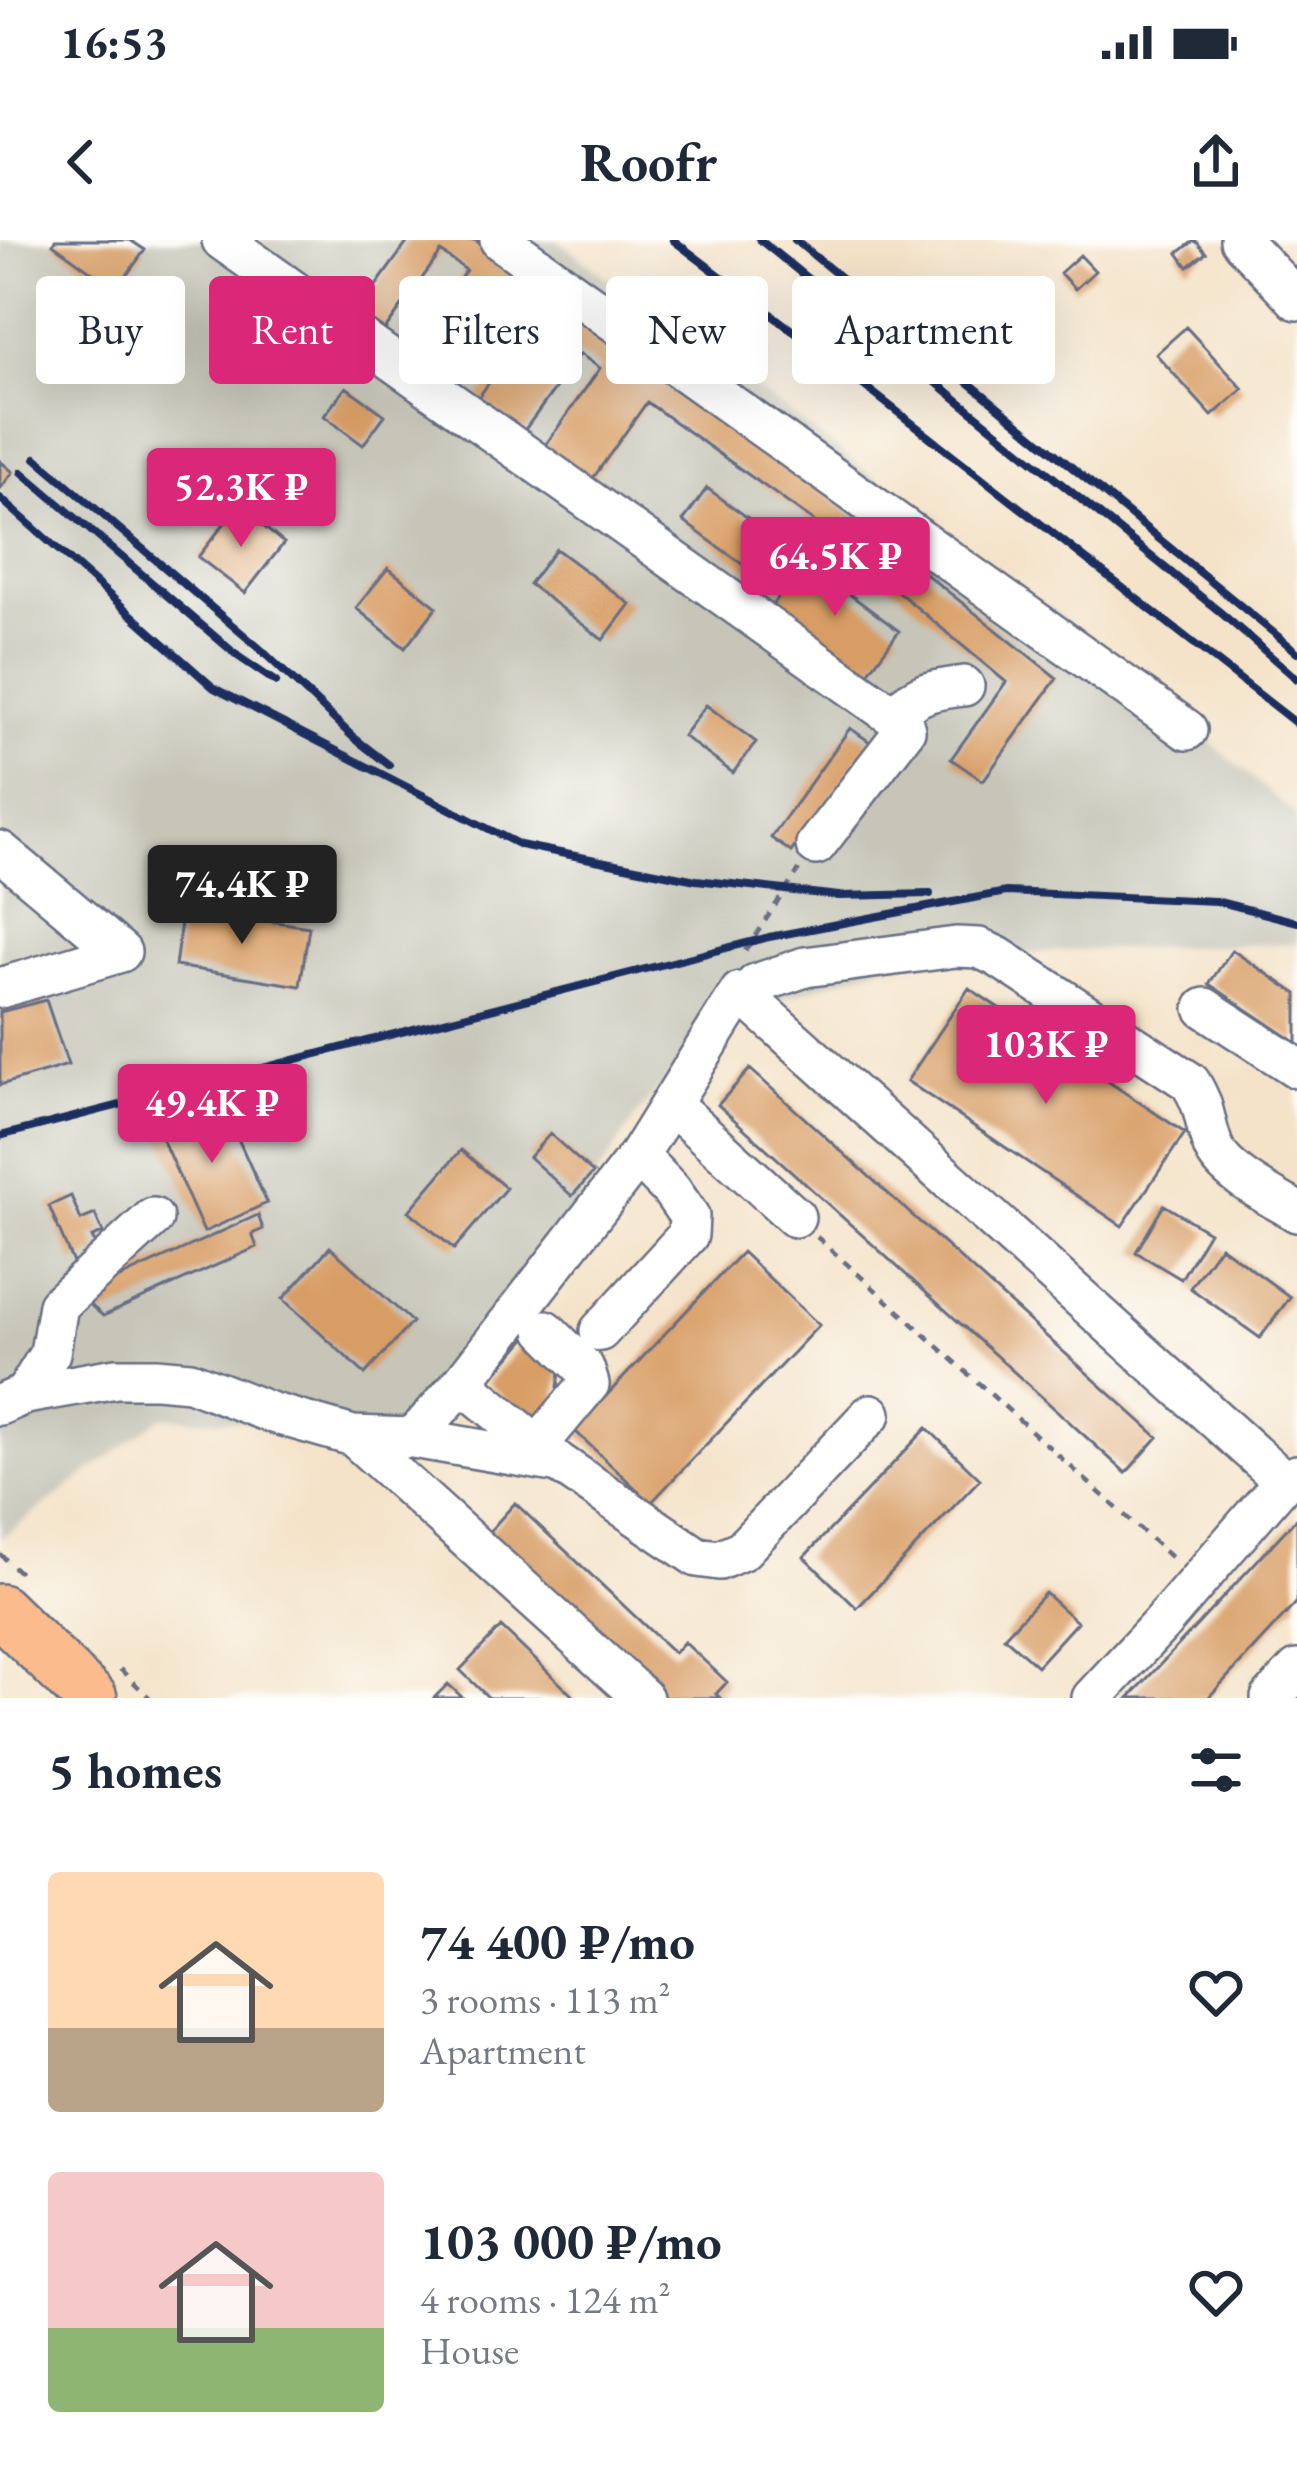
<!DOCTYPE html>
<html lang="en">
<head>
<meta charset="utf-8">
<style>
  :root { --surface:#fff; --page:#f6f6f7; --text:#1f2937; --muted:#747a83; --accent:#db2777 }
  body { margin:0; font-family:"EB Garamond",serif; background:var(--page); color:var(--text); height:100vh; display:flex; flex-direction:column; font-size:45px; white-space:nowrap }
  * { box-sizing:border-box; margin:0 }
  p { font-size:39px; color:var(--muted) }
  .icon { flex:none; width:66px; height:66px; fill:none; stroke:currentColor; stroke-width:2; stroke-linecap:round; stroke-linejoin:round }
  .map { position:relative; height:1458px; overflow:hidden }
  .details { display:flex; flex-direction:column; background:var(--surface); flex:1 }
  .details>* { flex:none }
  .top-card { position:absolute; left:36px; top:36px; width:1227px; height:108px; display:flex; gap:24px }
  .price { position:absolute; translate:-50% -102px; padding:0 27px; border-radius:12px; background:var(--accent); color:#fff; font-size:39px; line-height:78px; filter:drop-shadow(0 3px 6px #0008) }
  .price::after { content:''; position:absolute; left:50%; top:72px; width:36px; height:27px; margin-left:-18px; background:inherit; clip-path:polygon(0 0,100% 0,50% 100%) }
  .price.current { background:#222; color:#fff }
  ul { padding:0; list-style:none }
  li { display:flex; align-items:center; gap:36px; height:300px; padding:0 48px }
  li span { display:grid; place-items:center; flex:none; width:336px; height:240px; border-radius:12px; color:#555 }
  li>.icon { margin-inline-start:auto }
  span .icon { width:144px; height:144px; fill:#fffc; stroke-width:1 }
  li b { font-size:51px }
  h2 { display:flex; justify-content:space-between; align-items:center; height:144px; padding:0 48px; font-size:51px }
  .chip { padding:0 42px; border-radius:12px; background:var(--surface); box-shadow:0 12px 48px #0002; font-size:42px; line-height:108px }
  .chip.current { background:var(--accent); color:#fff }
  .status { display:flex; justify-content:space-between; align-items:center; height:84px; padding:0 60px; background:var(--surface); direction:ltr }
  .status svg { height:33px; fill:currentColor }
  header { display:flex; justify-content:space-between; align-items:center; height:156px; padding:0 48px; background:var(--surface); font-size:54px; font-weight:700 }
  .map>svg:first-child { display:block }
</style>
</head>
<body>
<div class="status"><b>16:53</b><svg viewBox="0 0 49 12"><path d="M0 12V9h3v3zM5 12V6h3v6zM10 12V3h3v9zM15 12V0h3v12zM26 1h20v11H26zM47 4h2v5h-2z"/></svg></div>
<header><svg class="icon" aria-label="back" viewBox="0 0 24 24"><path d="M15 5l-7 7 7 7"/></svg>Roofr<svg class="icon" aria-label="share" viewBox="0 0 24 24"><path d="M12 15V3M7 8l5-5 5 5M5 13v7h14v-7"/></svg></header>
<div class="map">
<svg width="1297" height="1458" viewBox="0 0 1297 1458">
  <rect width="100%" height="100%" fill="#fdfcf7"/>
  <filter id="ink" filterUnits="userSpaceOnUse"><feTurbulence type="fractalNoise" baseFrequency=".00833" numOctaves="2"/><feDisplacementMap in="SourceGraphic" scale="24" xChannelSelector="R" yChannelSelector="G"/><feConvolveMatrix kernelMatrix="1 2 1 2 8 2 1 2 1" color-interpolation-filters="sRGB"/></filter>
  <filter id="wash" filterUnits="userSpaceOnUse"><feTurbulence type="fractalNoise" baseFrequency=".004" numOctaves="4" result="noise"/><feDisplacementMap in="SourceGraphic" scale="48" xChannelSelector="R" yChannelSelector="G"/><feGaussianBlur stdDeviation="2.7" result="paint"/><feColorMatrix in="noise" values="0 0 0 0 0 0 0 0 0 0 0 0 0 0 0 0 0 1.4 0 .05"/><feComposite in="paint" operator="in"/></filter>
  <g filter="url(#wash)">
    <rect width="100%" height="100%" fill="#f4e3c9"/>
    <path fill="#c6c5b8" d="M0 0H557L1084 394 1297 576V703L1060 711 883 726 717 780 637 875 428 1192 162 1177 0 1299Z"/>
    <g id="blocks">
      <path fill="#d89d65" d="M55 0H130L145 10 116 50 53 4Z
        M409 0H475L835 262 1057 438 983 541 951 519 1006 442 816 283 647 162 591 241 544 207 600 128 580 114 524 191 478 158 534 80 514 65 453 148 406 114 466 30 441 12 382 94 355 75Z
        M1195 0 1206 13 1188 27 1178 13Z
        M1080 15 1095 31 1075 49 1060 33Z
        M1186 87 1243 149 1212 176 1156 114Z
        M346 147 385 175 363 205 324 176Z
        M0 221 13 232 0 249Z
        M707 248 774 297 750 330 683 281Z
        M238 266 284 303 245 353 198 317Z
        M556 309 630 364 603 400 529 344Z
        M805 321 899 391 865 437 771 367Z
        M388 328 437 367 405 408 356 368Z
        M706 465 756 502 733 533 683 496Z
        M850 488 870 502 791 612 771 598Z
        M183 668 309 687 300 746 175 726Z
        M1232 710 1297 754V803L1209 744Z
        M969 748 1185 893 1122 986 907 841Z
        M46 760 68 825 0 845V772Z
        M750 829 1158 1197 1126 1233 718 865Z
        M221 861 267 963 204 992 158 890Z
        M550 894 593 933 572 956 529 917Z
        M461 910 506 948 454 1009 409 971Z
        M71 956 81 980 95 974 103 993 92 997 99 1012 73 1023 49 966Z
        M1164 965 1209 992 1181 1039 1136 1012Z
        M258 975 263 989 252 994 257 1007 103 1076 80 1056Z
        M1220 1006 1290 1057 1260 1098 1190 1048Z
        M330 1007 412 1082 365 1134 283 1059Z
        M742 1012 819 1085 651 1263 574 1190Z
        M529 1095 561 1124 555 1170 539 1188 487 1143Z
        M927 1188 980 1239 857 1368 804 1317Z
        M515 1263 674 1413 684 1402 727 1442 716 1454 720 1458H663L488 1293Z
        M1297 1278V1362L1208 1458H1129Z
        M1045 1353 1077 1382 1037 1426 1004 1397Z
        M501 1387 575 1458H489L460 1430Z
        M448 1444 463 1458H434Z"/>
    </g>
  </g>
  <g filter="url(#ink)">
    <use href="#blocks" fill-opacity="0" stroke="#676e83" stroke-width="3"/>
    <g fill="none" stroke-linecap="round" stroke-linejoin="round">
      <defs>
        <path id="minor" d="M222 0 903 483 905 490 816 605
          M500 0 1187 490
          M1240 0 1297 60
          M893 475C918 452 931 450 964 446
          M0 611 121 712 0 748
          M756 744 805 727 956 707 979 708 998 717 1190 842C1207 869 1203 880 1213 906 1223 933 1273 957 1297 972
          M1205 768 1297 828
          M672 865 795 977
          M600 1091 688 995 689 976 671 950 638 916
          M25 1154 50 1113 58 1065 153 978
          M0 1165 25 1154 116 1138H156L190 1141 269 1172 353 1196 413 1198 462 1143 638 916 740 752 1284 1241
          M353 1196 643 1458
          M413 1198 559 1223 462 1143
          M538 1205 589 1144 584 1128 546 1090
          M559 1223 697 1317 719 1320 742 1310 871 1174
          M1092 1458 1160 1385 1284 1241 1297 1235
          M1271 1458 1297 1430"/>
        <path id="major" d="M0 1370 91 1458"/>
      </defs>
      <use href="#minor" stroke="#676e83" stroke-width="44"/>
      <use href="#major" stroke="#676e83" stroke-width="56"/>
      <path stroke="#676e83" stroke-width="4.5" stroke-dasharray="9 9" stroke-linecap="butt" d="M745 711 799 630
        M817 997 1173 1319
        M0 1314 25 1338
        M120 1429 150 1458"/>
      <use href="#minor" stroke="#fff" stroke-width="39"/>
      <use href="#major" stroke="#fbbb8d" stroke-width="51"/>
      <path stroke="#1b2f5e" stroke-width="8" d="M673 0 826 116 1297 484
        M760 0 1220 372 1297 439
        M795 0 1297 412
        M36 218 258 407 353 497 389 525
        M22 232 239 417 276 442
        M0 258 214 448 520 605 696 640 839 656 930 654
        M0 896 769 697 1006 652 1216 661 1297 682"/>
    </g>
  </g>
</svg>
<b class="price" style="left:241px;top:310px">52.3K ₽</b>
<b class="price" style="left:835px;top:379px">64.5K ₽</b>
<b class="price current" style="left:242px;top:707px">74.4K ₽</b>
<b class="price" style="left:1046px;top:867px">103K ₽</b>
<b class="price" style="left:212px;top:926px">49.4K ₽</b>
<div class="top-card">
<a class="chip">Buy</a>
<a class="chip current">Rent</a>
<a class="chip">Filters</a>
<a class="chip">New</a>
<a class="chip">Apartment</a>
</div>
</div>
<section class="details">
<h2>5 homes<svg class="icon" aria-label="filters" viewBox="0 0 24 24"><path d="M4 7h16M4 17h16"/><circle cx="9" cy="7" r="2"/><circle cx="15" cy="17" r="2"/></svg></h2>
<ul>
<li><span style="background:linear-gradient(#ffd9b3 65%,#b9a48a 0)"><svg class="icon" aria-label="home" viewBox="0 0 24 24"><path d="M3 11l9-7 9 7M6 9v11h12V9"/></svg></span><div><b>74 400 ₽/mo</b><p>3 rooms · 113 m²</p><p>Apartment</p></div><svg class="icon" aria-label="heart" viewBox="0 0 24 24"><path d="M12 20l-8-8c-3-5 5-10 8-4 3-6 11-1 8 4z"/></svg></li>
<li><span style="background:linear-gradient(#f6c9c9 65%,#8fb573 0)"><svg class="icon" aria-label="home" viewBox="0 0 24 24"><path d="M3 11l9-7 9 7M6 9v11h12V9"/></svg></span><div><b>103 000 ₽/mo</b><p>4 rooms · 124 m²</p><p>House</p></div><svg class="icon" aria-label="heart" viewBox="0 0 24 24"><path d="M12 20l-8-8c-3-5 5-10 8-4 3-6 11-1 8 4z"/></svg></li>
</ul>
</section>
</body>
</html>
